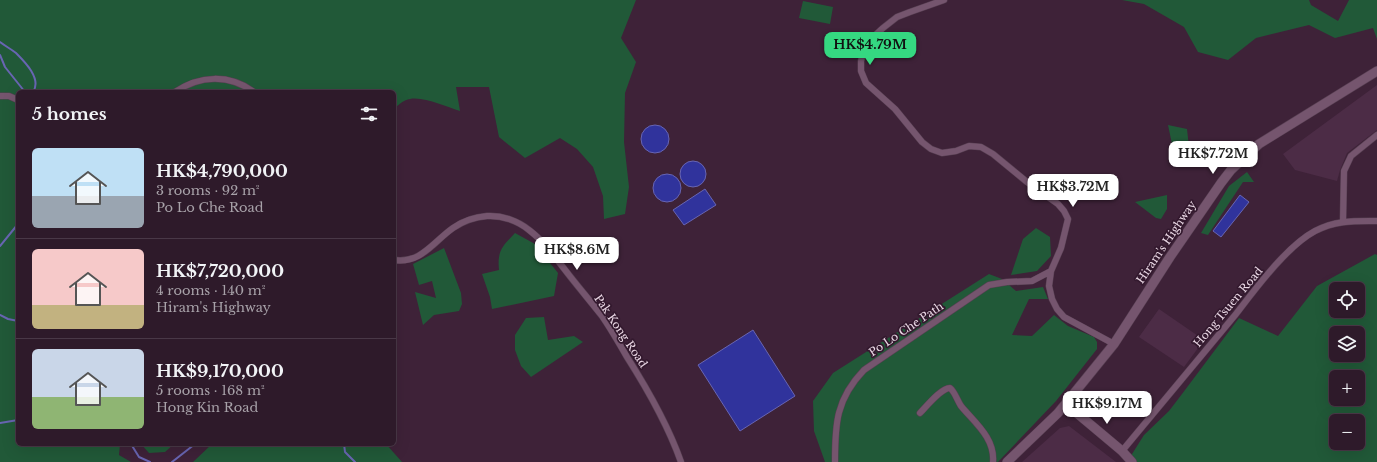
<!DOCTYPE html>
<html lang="en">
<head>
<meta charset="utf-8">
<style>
  :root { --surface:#2e1a2a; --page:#3a2736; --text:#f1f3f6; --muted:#a7a1a8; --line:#493847; --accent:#35d881 }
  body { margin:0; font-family:"Libre Baskerville",serif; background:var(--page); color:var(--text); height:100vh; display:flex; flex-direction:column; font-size:15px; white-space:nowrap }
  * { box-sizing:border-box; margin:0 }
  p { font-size:13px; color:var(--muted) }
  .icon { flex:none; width:22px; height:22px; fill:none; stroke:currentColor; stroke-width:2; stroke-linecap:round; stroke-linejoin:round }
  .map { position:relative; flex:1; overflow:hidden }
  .drawer { position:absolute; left:16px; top:90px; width:380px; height:356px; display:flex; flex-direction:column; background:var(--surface); border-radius:6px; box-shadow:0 4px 16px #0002,0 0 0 1px var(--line) }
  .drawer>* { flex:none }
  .fabs { position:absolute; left:1329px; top:282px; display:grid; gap:8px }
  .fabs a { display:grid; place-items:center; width:36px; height:36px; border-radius:6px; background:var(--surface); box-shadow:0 4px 16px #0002,0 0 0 1px var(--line); font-size:20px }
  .price { position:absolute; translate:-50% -34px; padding:0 9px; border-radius:8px; background:#fff; color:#222; font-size:13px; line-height:26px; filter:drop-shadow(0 1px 2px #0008) }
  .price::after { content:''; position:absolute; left:50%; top:24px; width:12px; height:9px; margin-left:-6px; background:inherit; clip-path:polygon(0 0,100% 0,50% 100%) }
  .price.active { background:var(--accent); color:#111 }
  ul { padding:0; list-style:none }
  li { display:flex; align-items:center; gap:12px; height:100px; padding:0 16px }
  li+li { border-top:1px solid var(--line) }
  li span { display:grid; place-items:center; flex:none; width:112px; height:80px; border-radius:6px; color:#555 }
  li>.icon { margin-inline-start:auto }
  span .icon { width:48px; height:48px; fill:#fffc; stroke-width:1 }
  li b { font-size:17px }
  h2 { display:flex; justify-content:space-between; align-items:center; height:48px; padding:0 16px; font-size:17px }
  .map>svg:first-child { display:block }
</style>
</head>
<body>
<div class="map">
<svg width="1377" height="462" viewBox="0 0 1377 462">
  <rect width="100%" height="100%" fill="#3e2238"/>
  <path fill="#4c2c46" d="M1377 85V130L1347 153 1340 170 1337 181 1295 170 1283 154Z
    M1159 309 1204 340 1184 367 1139 337Z
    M1069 426 1116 462H1022L1060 428Z"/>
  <path fill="#215938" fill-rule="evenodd" d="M0 0H636L621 38 636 62 625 93 624 142 629 187 625 214 604 219 603 196 593 167 577 149 560 138 525 158 499 137 489 87H456L460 111C447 107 423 96 410 99 404 100 399 104 394 109V92H209L207 90 204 92H18V444H120L119 455 131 462H0Z
    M1122 0H1309L1311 5 1338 21 1349 0H1377V39L1373 28 1335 38 1309 25 1256 38 1228 60 1198 52 1184 27 1144 4Z
    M803 1 833 7 830 24 799 18Z
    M1168 125 1187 129 1189 147 1172 144Z
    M1247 172 1254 182H1243L1208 235 1201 233 1229 186Z
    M1167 195V209L1161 219 1156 218 1135 202Z
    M1036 228 1050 237 1051 256 1037 271 1011 275 1023 239Z
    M515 233 535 244 558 273 554 296 492 309 490 297 482 274 499 270C497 250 503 246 515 233Z
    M444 248 461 293 462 304 459 311 434 315 423 325 415 292 436 298 432 281 419 285 413 264Z
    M1375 254 1377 255V462H1127L1144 435 1169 411 1182 394 1239 318 1278 336 1317 286ZM1336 289H1358V311H1336ZM1336 333H1358V355H1336ZM1336 377H1358V399H1336ZM1336 421H1358V443H1336Z
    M989 274 1002 279 1016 291 1043 287 1048 299H1029L1012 335 1032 336 1054 315 1068 326 1094 337 1097 342V349L1056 401 998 462H825L814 431 813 401 833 373Z
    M544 317 548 340 574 336 583 342 531 377 521 366 515 350V335L526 318Z
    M141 444H174L165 452 149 453Z
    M212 444H386L402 462H193Z"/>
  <path fill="#30339c" stroke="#6865b2" d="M641 139a14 14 0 1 1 28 0a14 14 0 1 1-28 0Z
    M680 174a13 13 0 1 1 26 0a13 13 0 1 1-26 0Z
    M653 188a14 14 0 1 1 28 0a14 14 0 1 1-28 0Z
    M705 189 716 205 684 225 673 210Z
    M1240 195 1249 202 1221 237 1213 231Z
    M753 330 795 396 740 431 698 365Z"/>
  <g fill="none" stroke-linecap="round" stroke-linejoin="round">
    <path stroke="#6865b2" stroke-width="2" d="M0 42C5 46 11 49 16 53 25 62 42 79 33 92
      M0 55 5 67 25 92
      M0 246 18 224
      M0 315 8 319 18 321
      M0 423 18 420
      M131 444 139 457 150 462
      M344 444 345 452 355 462
      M172 462 195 444"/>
    <defs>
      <path id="street" d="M944 0 910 12 897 17 883 28 870 40 864 50 861 61V71L866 83 895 109 922 142 931 149 942 153 956 151 969 146 981 147 993 154 1027 182 1058 204 1064 211 1068 219 1061 248 1051 271 1049 286 1052 299 1057 309 1064 317 1114 344
        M175 92C200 75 229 74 254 92
        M0 96H9L18 100
        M1343 221 1344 171 1351 156 1377 135
        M394 260C421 264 433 242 453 228 463 221 475 217 487 216 502 215 518 221 529 230 545 242 557 260 569 275 580 289 591 302 602 316 611 329 619 343 627 357 648 390 668 425 681 462
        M920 413C926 407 941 388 950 388 955 392 957 400 961 406 975 423 995 438 993 462
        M1122 451C1160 406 1198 360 1236 314 1256 288 1287 246 1315 231 1336 220 1354 221 1377 221
        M835 462C835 424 836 399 864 370L989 285 1007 282 1032 281 1051 271"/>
      <path id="secondary" d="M1066 404 1122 451 1132 462
        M1007 462 1058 413 1114 344 1170 257 1221 183 1231 170 1259 144 1377 71"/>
    </defs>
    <use href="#street" stroke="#584053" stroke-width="7"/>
    <use href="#secondary" stroke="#584053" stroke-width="10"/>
    <use href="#street" stroke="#75556e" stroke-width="6"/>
    <use href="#secondary" stroke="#75556e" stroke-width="9"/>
  </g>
  <g text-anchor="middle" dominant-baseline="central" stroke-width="3.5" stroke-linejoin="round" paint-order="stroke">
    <g font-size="11" fill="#ebd9e6" stroke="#33192e">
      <text transform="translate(1166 242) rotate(-56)">Hiram's Highway</text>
      <text transform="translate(1228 307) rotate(-50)">Hong Tsuen Road</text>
      <text transform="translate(906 329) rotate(-34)">Po Lo Che Path</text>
      <text transform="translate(621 331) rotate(56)">Pak Kong Road</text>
    </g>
  </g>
</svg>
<div class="fabs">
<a><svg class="icon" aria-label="locate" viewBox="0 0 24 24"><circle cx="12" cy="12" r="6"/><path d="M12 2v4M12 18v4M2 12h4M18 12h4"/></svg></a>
<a><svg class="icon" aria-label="layers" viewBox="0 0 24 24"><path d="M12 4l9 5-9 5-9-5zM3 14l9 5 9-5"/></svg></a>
<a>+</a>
<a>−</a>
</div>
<b class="price active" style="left:870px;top:66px">HK$4.79M</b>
<b class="price" style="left:1213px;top:175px">HK$7.72M</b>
<b class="price" style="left:1073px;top:208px">HK$3.72M</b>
<b class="price" style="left:577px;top:271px">HK$8.6M</b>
<b class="price" style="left:1107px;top:425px">HK$9.17M</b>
<section class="drawer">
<h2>5 homes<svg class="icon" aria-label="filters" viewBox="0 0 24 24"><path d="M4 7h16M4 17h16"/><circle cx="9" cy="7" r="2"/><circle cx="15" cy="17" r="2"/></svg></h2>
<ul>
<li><span style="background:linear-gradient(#bfe0f5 60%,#9aa5b1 0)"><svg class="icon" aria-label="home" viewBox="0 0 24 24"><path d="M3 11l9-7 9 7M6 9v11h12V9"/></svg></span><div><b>HK$4,790,000</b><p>3 rooms · 92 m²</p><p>Po Lo Che Road</p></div></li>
<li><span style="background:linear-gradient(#f6c9c9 70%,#c2b280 0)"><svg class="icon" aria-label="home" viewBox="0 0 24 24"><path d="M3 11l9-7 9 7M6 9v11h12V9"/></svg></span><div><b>HK$7,720,000</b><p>4 rooms · 140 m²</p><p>Hiram's Highway</p></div></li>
<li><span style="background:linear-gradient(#c9d6e8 60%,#8fb573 0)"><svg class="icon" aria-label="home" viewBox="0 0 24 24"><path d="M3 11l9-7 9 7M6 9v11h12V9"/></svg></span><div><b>HK$9,170,000</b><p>5 rooms · 168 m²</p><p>Hong Kin Road</p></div></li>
</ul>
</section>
</div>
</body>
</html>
